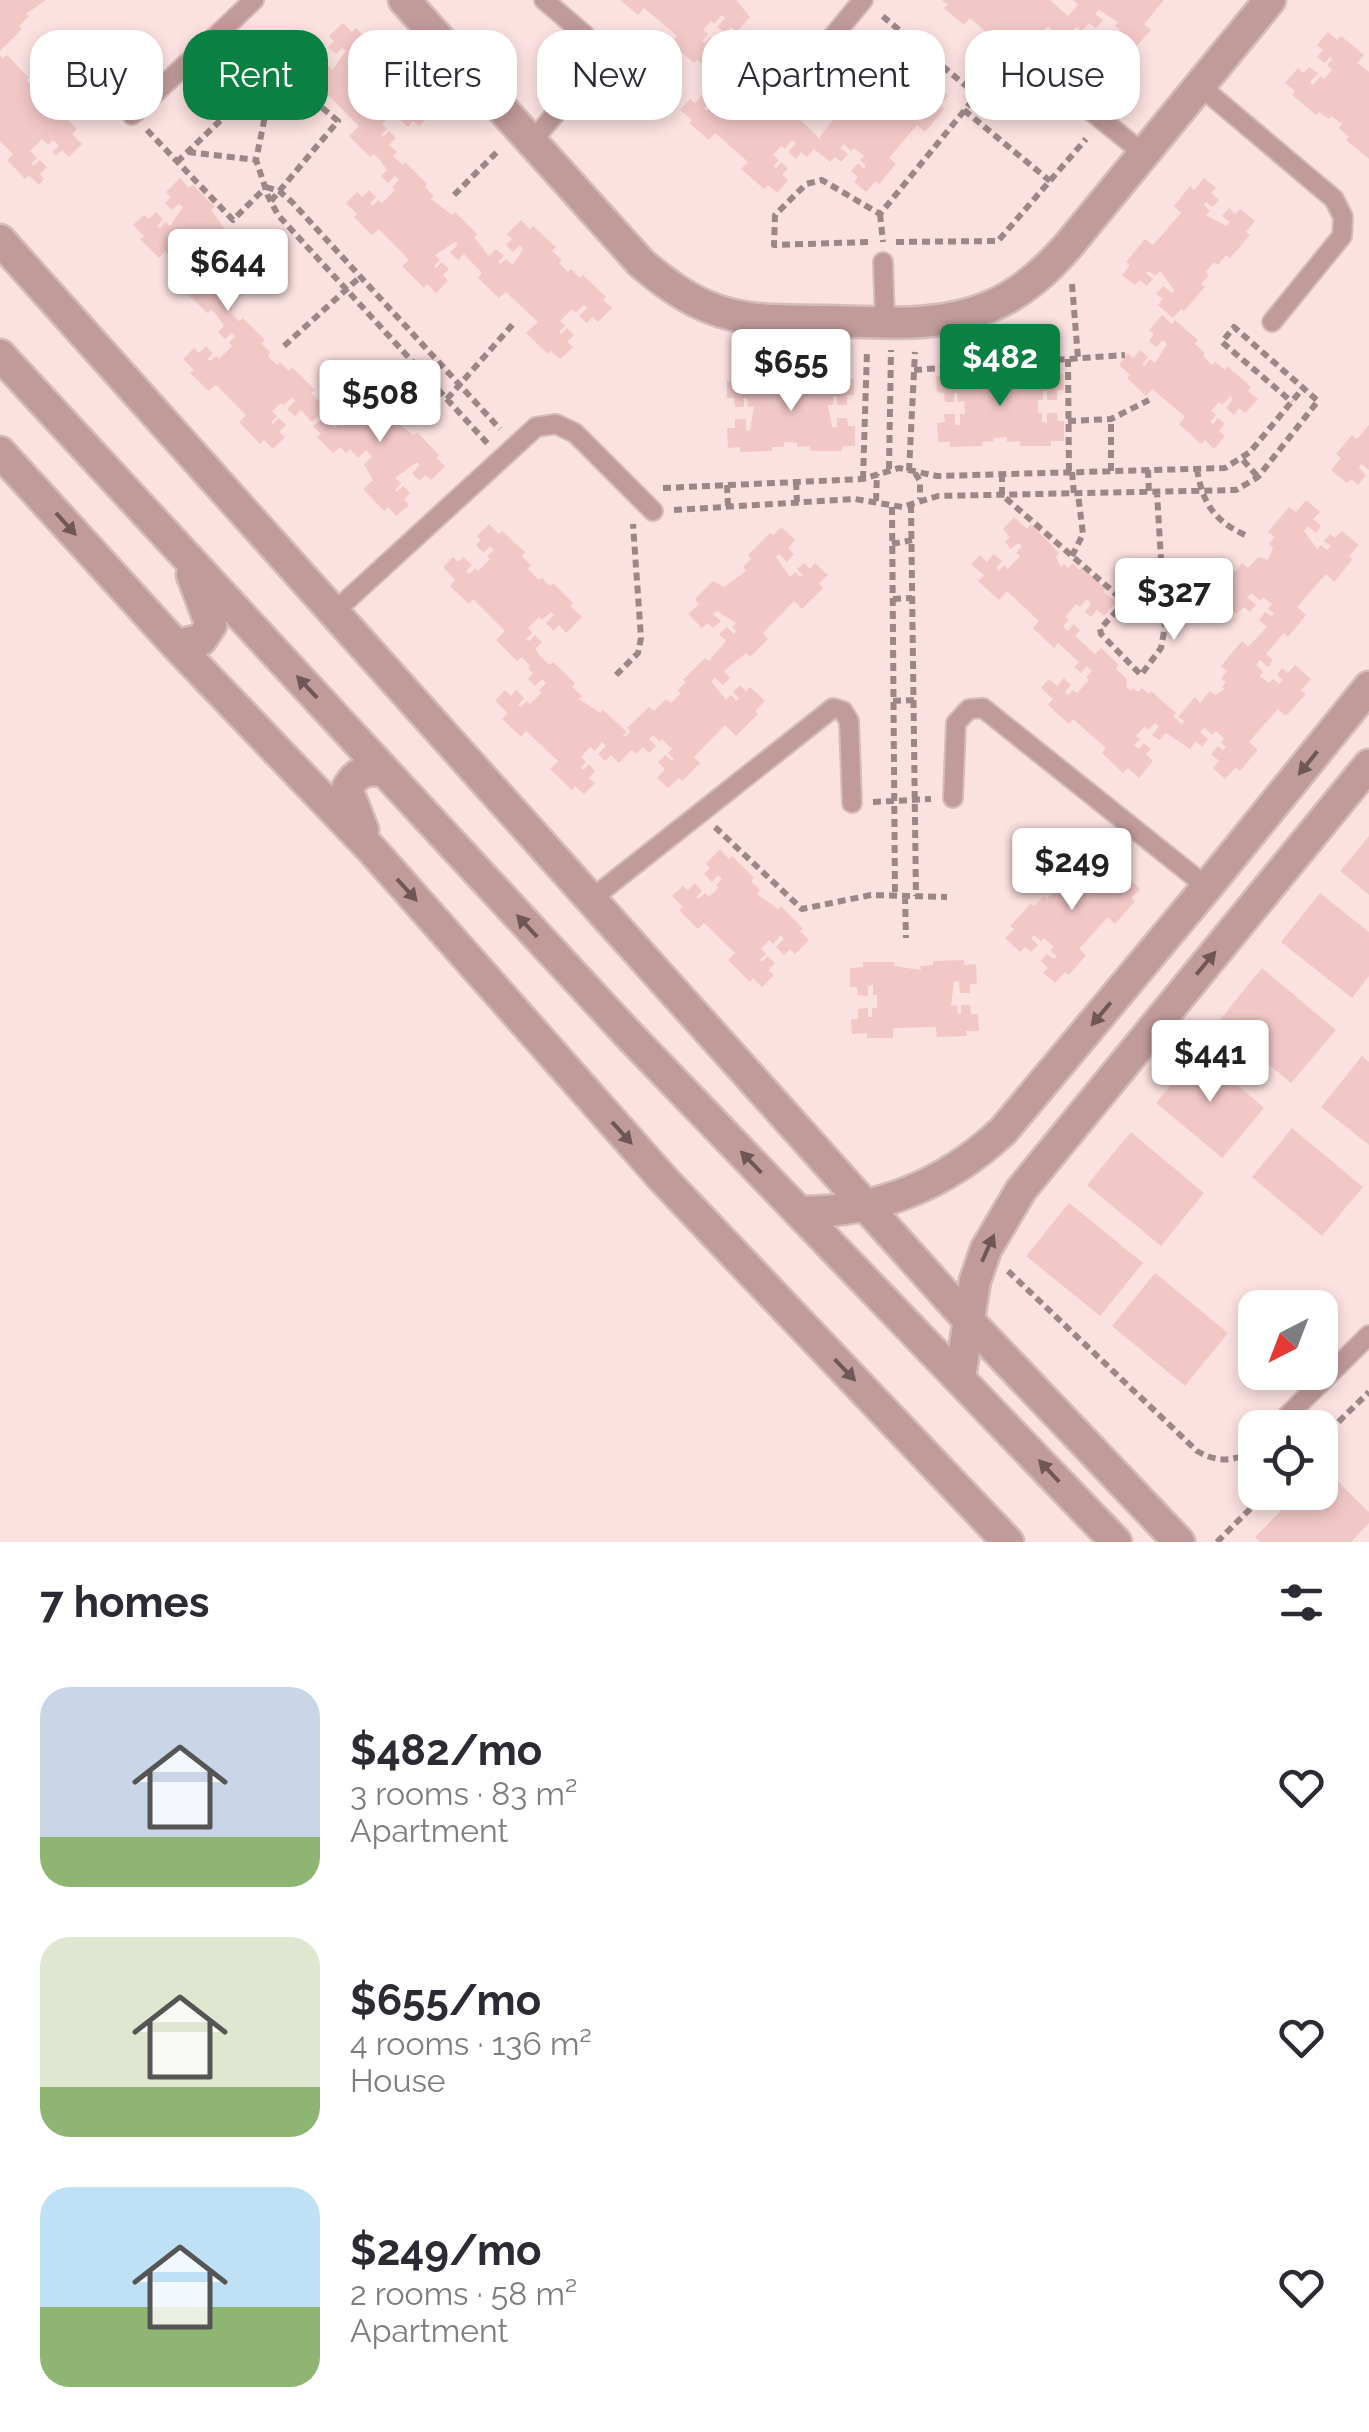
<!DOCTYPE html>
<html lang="en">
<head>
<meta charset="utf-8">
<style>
  :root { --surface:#fff; --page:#f2f2f3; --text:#2b2b33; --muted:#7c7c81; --accent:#0b8043 }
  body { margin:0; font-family:Raleway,sans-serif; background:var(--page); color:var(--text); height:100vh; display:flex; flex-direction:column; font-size:38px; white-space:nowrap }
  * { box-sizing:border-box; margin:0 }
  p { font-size:32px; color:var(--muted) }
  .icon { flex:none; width:55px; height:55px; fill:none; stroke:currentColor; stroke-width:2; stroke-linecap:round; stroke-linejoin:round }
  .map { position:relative; height:1542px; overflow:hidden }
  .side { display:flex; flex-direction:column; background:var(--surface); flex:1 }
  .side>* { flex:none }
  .hud { position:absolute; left:30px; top:30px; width:1310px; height:90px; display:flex; gap:20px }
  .needle { width:65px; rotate:222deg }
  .buttons { position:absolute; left:1238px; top:1290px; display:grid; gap:20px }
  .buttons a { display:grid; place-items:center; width:100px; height:100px; border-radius:20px; background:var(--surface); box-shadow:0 5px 15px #0003; font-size:50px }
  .price { position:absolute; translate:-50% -85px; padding:0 22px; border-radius:10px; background:#fff; color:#222; font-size:32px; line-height:65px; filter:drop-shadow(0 2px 5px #0008) }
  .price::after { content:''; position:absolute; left:50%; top:60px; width:30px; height:22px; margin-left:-15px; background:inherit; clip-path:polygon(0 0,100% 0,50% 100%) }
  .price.active { background:var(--accent); color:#fff }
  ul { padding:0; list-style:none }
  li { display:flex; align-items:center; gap:30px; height:250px; padding:0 40px }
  li span { display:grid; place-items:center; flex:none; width:280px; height:200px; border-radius:30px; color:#555 }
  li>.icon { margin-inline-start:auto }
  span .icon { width:120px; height:120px; fill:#fffc; stroke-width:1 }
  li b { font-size:42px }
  h2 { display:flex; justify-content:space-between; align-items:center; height:120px; padding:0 40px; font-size:42px }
  .pill { padding:0 35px; border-radius:30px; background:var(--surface); box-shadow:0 5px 15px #0003; font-size:35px; line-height:90px }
  .pill.active { background:var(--accent); color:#fff }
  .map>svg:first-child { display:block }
</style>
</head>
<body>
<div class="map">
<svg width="1369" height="1542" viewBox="0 0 1369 1542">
  <rect width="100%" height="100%" fill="#fbe1e0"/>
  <path fill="#f2c8c7" d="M0 0H46L26 14 29 16 19 26 22 29 0 51Z
    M620 0H736L750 17 737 32 731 27 726 33 717 27 725 18 722 15 714 24 711 21 703 30 708 34 702 41 705 43 710 37 718 43 712 50 760 84 757 88 767 97 765 100 787 113 790 110 821 140 820 136 840 112 843 116 852 106 856 108 864 98 861 96 869 86 865 83 886 59 889 62 897 53 912 66 907 71 914 77 907 85 898 77 895 81 904 88 901 92 910 100 915 95 921 100 923 97 917 92 923 85 930 91 935 85 948 96 940 105 944 109 925 132 917 125 889 158 896 164 879 184 876 181 866 192 854 182 858 177 851 171 858 163 864 169 866 166 860 160 864 156 854 148 851 151 844 144 840 148 848 154 841 162 835 157 830 162 814 149 807 157 801 152 796 159 788 152 796 143 792 140 785 149 781 146 773 155 779 160 773 166 776 168 781 162 788 168 782 175 788 180 777 193 768 185 764 189 741 169 748 162 715 133 709 140 689 123 692 120 680 110 690 99 695 103 702 95 710 102 704 108 707 111 712 104 717 108 728 88 724 85 718 92 710 85 716 79 707 72 709 70 697 60 694 63 671 44 677 36 644 8 638 15Z
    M942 0H1050L1068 16 1078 5 1073 0H1164L1144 24 1151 30 1134 49 1131 46 1120 58 1109 48 1113 43 1106 36 1113 29 1119 34 1121 31 1115 26 1118 22 1099 10 1095 14 1103 20 1096 28 1089 23 1082 31 1076 27 1062 43 1056 38 1051 45 1043 38 1051 29 1048 26 1040 34 1036 31 1028 41 1034 45 1028 52 1030 54 1036 47 1043 54 1037 61 1043 66 1032 78 1023 70 1019 74 996 54 1003 47 970 18 964 25 944 8 948 5Z
    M343 23 352 32 356 28 378 50 374 54 390 75 393 73 402 81 405 78 427 101 424 104 433 112 419 126 413 121 408 127 400 120 409 111 405 108 397 116 394 113 382 124 387 129 381 135 383 137 389 131 396 138 389 145 397 152 393 156 403 165 405 162 427 184 425 187 434 196 431 199 452 215 455 212 477 234 474 237 489 256 496 249 504 256 498 262 500 264 506 259 513 265 523 249 520 245 513 252 506 245 512 239 507 234 521 220 530 229 533 226 556 247 552 251 562 260 559 263 568 272 571 269 580 278 583 275 606 297 603 300 612 308 598 322 592 317 587 323 579 316 587 308 584 305 576 313 572 309 560 321 565 326 559 332 561 334 567 328 574 335 567 342 573 347 560 359 551 351 548 354 526 333 538 322 506 292 499 298 478 278 482 273 464 254 458 260 450 253 458 244 455 242 435 255 440 260 434 266 436 268 442 262 449 269 443 275 448 281 436 293 427 284 424 288 402 266 409 260 379 229 372 235 354 217 357 214 346 203 357 192 362 197 369 190 376 197 370 203 373 206 378 200 382 203 395 190 392 187 399 180 395 176 388 183 381 176 387 170 379 159 374 154 370 157 349 136 359 126 328 95 322 102 303 83 307 80 296 69 307 58 312 63 319 56 326 64 320 69 323 72 329 66 332 70 346 51 342 48 336 54 328 47 334 41 329 36Z
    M1328 32 1337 40 1341 36 1364 55 1357 63 1369 72V159L1346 140 1349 137 1339 128 1342 124 1331 116 1329 119 1319 112 1316 115 1292 95 1295 91 1285 83 1298 68 1303 73 1309 67 1318 73 1310 82 1313 85 1321 76 1324 79 1332 70 1327 65 1332 59 1330 57 1325 63 1317 57 1323 50 1317 45Z
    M0 55 3 58 7 55 29 78 26 80 35 89 31 94 40 103 43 100 53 110 56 107 77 129 72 134 82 144 69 157 62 150 56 156 52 152 59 146 53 140 48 145 42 139 30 151 37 158 31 164 33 166 40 160 47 167 40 174 44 179 39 185 29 175 25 179 7 160 13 154 0 141Z
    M180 178 189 188 193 185 215 207 211 210 227 232 230 229 239 237 242 234 264 256 261 260 270 268 256 282 251 277 244 283 237 276 245 268 242 264 234 272 230 269 219 281 224 285 217 291 220 294 226 287 233 294 226 301 233 308 230 312 239 321 243 318 265 340 261 343 270 352 268 356 277 365 280 362 289 371 292 367 315 390 311 393 326 408 312 422 301 410 295 416 287 409 295 401 292 397 284 405 281 403 272 411 277 416 271 422 273 424 279 418 286 425 279 432 285 437 273 449 264 440 260 444 239 422 246 415 216 385 209 391 190 373 194 370 183 359 194 348 199 353 206 346 213 353 207 359 210 361 216 356 219 359 232 346 229 343 235 336 232 333 225 339 218 332 224 326 216 314 211 310 207 313 186 292 196 282 165 251 159 258 140 239 144 236 133 225 144 215 149 219 156 212 163 219 157 226 160 228 165 222 170 226 183 207 179 204 172 210 165 203 171 197 166 192Z
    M1204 178 1216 188 1211 193 1219 200 1212 207 1206 202 1204 205 1210 211 1206 215 1226 226 1230 222 1222 216 1229 208 1235 214 1240 209 1255 221 1246 232 1250 235 1230 258 1226 255 1218 265 1214 262 1206 272 1209 275 1201 284 1205 287 1184 311 1181 309 1173 318 1158 305 1163 299 1156 294 1163 286 1172 293 1174 290 1160 271 1155 276 1149 271 1146 273 1153 279 1147 286 1140 280 1135 285 1122 275 1130 265 1126 262 1145 239 1153 245 1181 213 1174 206 1190 186 1194 190Z
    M1162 315 1172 324 1175 320 1198 340 1195 344 1205 353 1203 356 1212 365 1215 362 1225 370 1227 366 1251 387 1248 391 1258 399 1245 413 1239 408 1234 415 1226 408 1233 399 1230 396 1222 405 1219 402 1211 411 1216 415 1210 422 1213 424 1218 418 1225 424 1219 431 1225 436 1214 449 1205 440 1201 444 1179 424 1185 417 1152 389 1146 396 1127 378 1130 375 1119 365 1128 353 1133 358 1140 350 1148 357 1142 364 1145 366 1150 359 1155 363 1167 344 1163 340 1156 347 1149 341 1154 334 1149 330Z
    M948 370H979V380L1022 379V370H1048V375L1063 374 1064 390H1057V400H1047V391H1043V400H1038V413H1042V422L1047 423V413H1057L1058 421H1064V441H1051V446H1020V441L1007 442V437L993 438 994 441 982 442V446L950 447V442H938L937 423 945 422 944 414H955V425H960V414H965L964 401 958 402 957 393H954V402H945L944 393 937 392 936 376H949Z
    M356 375 366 385 369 381 391 403 387 407 396 417 393 420 414 435 417 432 439 455 436 458 445 466 431 480 425 475 419 481 412 473 420 465 417 462 395 478 401 483 395 490 397 492 403 486 410 493 404 499 409 505 396 516 388 507 384 511 363 489 373 480 364 464 372 457 366 450 358 458 350 449 346 453 340 447 333 453 317 437 321 434 313 426 328 415 335 422 332 426 335 428 341 422 344 426 355 414 352 411 358 404 355 400 348 407 341 400 347 394 342 389Z
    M769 375V385H813L812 375H838V380L854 379V395H847V405H837V396H833V405H828L832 427H837V418H847L848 426H855V446H842V451H811L810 446 797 447V443L784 442V447H772V451L740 452V447L728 448 727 428H735V419H746V430L750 431 754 406 748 407 747 399 744 398V407H735L734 398H727V381H739V376Z
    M1369 425V470L1361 464 1359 468 1366 475 1358 485 1351 479 1347 483 1331 470 1341 458 1336 454 1352 435 1357 439Z
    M1306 500 1320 512 1313 519 1321 526 1316 533 1308 526 1304 531 1317 549 1321 545 1327 550 1331 546 1324 541 1330 534 1335 538 1342 531 1359 545 1349 556 1353 559 1334 582 1326 574 1297 607 1306 615 1288 637 1284 633 1266 654 1273 660 1268 667 1260 660 1256 665 1263 672 1260 676 1269 683 1273 679 1279 684 1283 680 1277 675 1282 668 1288 673 1295 665 1311 679 1301 690 1306 694 1286 716 1278 709 1249 742 1258 750 1240 771 1236 767 1225 779 1213 768 1219 761 1211 754 1218 746 1223 750 1226 747 1221 743 1224 738 1216 731 1212 735 1204 727 1200 732 1208 739 1202 747 1196 741 1190 749 1166 733 1159 740 1152 735 1159 727 1155 723 1148 730 1144 727 1136 736 1140 739 1134 745 1139 749 1144 743 1151 749 1146 754 1153 761 1139 778 1128 768 1123 773 1102 753 1106 748 1073 719 1069 724 1048 705 1053 699 1041 688 1049 679 1057 686 1064 678 1071 685 1065 692 1068 695 1073 690 1077 693 1089 680 1086 677 1092 671 1087 666 1081 673 1074 667 1079 662 1058 643 1054 648 1033 628 1039 621 1007 591 999 600 978 581 984 575 971 564 980 555 987 562 994 554 1002 561 996 568 999 571 1004 565 1008 569 1020 556 1016 553 1022 546 1018 543 1011 549 1005 542 1010 537 1003 529 1014 517 1027 529 1031 524 1059 553 1056 557 1061 567 1064 564 1068 568 1073 563 1079 570 1082 567 1106 589 1104 592 1116 602 1104 616 1097 610 1091 617 1085 612 1091 604 1087 599 1080 607 1076 604 1065 617 1069 620 1063 626 1068 631 1073 624 1080 630 1075 636 1095 654 1101 648 1119 665 1116 669 1127 679 1126 687 1131 691 1133 688 1138 692 1142 688 1149 694 1151 691 1176 713 1173 716 1182 724 1184 721 1178 717 1195 697 1200 703 1210 691 1215 695 1225 689 1222 687 1226 682 1221 679 1227 671 1221 666 1242 641 1248 647 1267 627 1259 620 1265 612 1271 616 1274 613 1268 609 1272 604 1263 597 1260 601 1252 593 1247 597 1256 605 1250 612 1244 607 1237 614 1221 600 1232 587 1226 583 1242 563 1248 568 1258 557 1268 560 1273 548 1269 544 1275 537 1268 532 1289 507 1296 512Z
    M489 524 499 534 502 531 525 552 522 556 531 565 528 569 539 580 542 578 550 586 553 583 573 603 570 606 582 617 566 633 559 625 554 631 546 623 554 615 551 612 542 620 539 617 528 628 532 633 526 639 529 641 535 635 542 642 535 649 541 657 550 665 553 662 575 683 572 687 582 696 579 699 600 713 603 710 627 732 623 735 626 737 630 731 627 728 649 707 654 711 666 699 671 703 681 693 677 691 686 682 683 680 705 658 709 661 726 641 719 634 727 627 734 634 736 631 732 627 736 623 717 611 713 614 721 621 713 628 707 623 702 628 688 614 699 604 695 599 713 581 724 587 746 571 743 567 751 559 748 555 770 533 773 535 781 527 795 540 788 548 794 554 787 562 779 554 776 557 790 577 795 572 800 577 803 575 797 569 804 563 810 569 815 563 828 575 819 583 823 588 802 609 794 601 763 633 768 639 750 657 746 653 724 671 730 678 723 685 715 678 711 681 726 700 731 695 737 701 739 698 733 692 740 685 746 692 750 687 765 701 755 711 758 714 736 736 725 725 694 757 700 763 682 781 679 778 668 788 657 778 665 769 658 762 665 755 672 761 674 759 668 753 672 749 662 739 660 742 653 735 649 739 656 746 649 753 643 747 636 754 631 750 619 763 611 755 605 761 598 754 606 746 602 742 595 751 590 747 581 757 586 762 581 768 583 770 589 764 595 771 589 778 595 783 584 794 575 786 572 790 550 769 558 761 526 731 521 737 502 719 508 713 495 701 505 690 511 696 516 690 524 698 518 705 521 707 527 701 530 704 542 692 539 690 546 683 542 679 535 686 528 679 533 673 528 668 530 666 522 657 517 661 496 640 505 631 473 599 469 604 450 586 455 580 443 567 453 557 458 562 463 557 472 565 466 571 469 574 475 568 478 571 490 559 487 556 494 550 490 546 483 553 476 545 481 540 477 536Z
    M1369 836V895L1340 871Z
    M1089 844 1104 857 1100 863 1106 869 1099 876 1090 869 1087 872 1102 892 1106 886 1113 892 1115 890 1109 884 1115 877 1122 883 1127 877 1140 889 1131 898 1135 901 1115 924 1108 917 1079 949 1086 955 1069 975 1065 972 1055 983 1043 973 1048 968 1041 961 1047 954 1054 959 1057 956 1050 951 1054 947 1044 938 1041 941 1034 935 1031 938 1038 945 1031 952 1025 947 1020 952 1005 938 1014 929 1010 926 1031 903 1034 906 1044 896 1047 899 1056 889 1052 886 1060 877 1057 874 1078 851 1081 853Z
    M720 849 729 859 732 856 754 878 751 881 760 890 757 894 778 909 781 906 803 929 800 931 809 940 795 954 790 949 784 955 776 947 784 939 781 935 773 944 769 940 761 949 766 954 760 960 762 962 768 956 775 963 768 970 774 975 762 987 753 978 750 982 728 960 735 953 704 923 698 929 679 910 683 907 672 896 683 886 688 890 695 883 702 891 696 897 699 899 705 893 709 897 718 888 716 885 722 879 718 875 712 882 704 874 710 868 706 864Z
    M1320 893 1369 932V976L1352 998 1281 942Z
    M964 960V965L976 964 977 984H970V993H960L959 981 954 982 951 1006 957 1005 958 1014H961V1005H970L971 1014H978L979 1031H966L967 1036 937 1037 936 1027 893 1028V1038H867V1033L852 1034 851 1019H858V1009L868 1008V1017H872V1008H877V995H873V985L868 986V996L858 995 857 987H850V968L863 967V962H894V966L921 970 920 966 933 965V961Z
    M1262 968 1336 1030 1291 1083 1218 1022Z
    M1199 1052 1264 1108 1222 1158 1156 1103Z
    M1362 1056 1369 1062V1145L1321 1107Z
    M1292 1128 1363 1187 1322 1236 1252 1177Z
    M1131 1132 1204 1193 1161 1246 1087 1185Z
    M1069 1203 1143 1263 1100 1316 1026 1256Z
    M1155 1273 1228 1333 1185 1386 1112 1326Z
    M1324 1468 1369 1512V1523L1351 1542H1260L1255 1537 1299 1492H1320V1471Z"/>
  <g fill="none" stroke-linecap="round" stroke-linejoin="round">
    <defs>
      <path id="service" d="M810 64 863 0
        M1200 86 1334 199 1343 217 1342 236 1272 322
        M1075 98 1144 154
        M132 115 254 0
        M532 141 588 76 594 58 585 35 544 0
        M883 262 885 322
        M334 612 536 427 556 424 575 433 653 511
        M953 798 956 723 969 709 983 708 1207 887
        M590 900 833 708 843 711 849 721 852 803
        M1275 1428 1369 1335"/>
      <path id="minor" d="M404 0 641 263C668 286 697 307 733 315 763 322 794 320 825 321 880 322 939 329 991 306 1022 293 1046 271 1068 246L1270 0
        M0 240 969 1321 1179 1542
        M800 1212C879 1212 945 1185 1003 1131L1207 887 1369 687
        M960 1377 975 1281 986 1249 1021 1190 1369 765"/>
      <path id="tertiary" d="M0 355 627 1033 1116 1542
        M0 452 176 645 373 851 664 1180 1008 1542
        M176 645 201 640 211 625 192 575
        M363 830 347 789C355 773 367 767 385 772"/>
    </defs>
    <use href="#service" stroke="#d4bcbb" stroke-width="22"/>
    <use href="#minor" stroke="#d4bcbb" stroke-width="35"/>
    <use href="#tertiary" stroke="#d4bcbb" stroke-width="35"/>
    <path stroke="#9c8786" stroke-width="6" stroke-dasharray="8 5" stroke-linecap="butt" d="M275 68 256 160 268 196 278 215 488 444
      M964 110 1050 181
      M147 130 233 220 266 187
      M188 152 256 160
      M177 162 274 69
      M266 187 279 191 292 202 500 429
      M454 195 499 150
      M271 201 338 121 275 68
      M880 214 883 242
      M868 242 774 245 775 215 806 184 822 180 880 214 977 95 880 14
      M896 242 998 241 1086 139
      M1072 284 1078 358
      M284 346 360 277
      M1068 359 1069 473
      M914 370 1125 355
      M447 399 513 324
      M409 412 435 385
      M1068 421 1111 419 1149 400
      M1243 460 1258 477
      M889 469 891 350
      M1197 469C1202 502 1214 521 1245 535
      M1148 470 1149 493
      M909 471 915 352
      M1111 471V419
      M1072 472 1074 494
      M915 473 920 481V499
      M1002 474V495L1125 602 1100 629 1101 634 1141 675 1161 648 1165 626 1157 493
      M863 479 867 350
      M796 482 797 502
      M727 485 728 506
      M663 488 863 479 899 468 937 476 1225 468 1250 452 1303 388
      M876 501 877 474
      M911 505 916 896
      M892 507 895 896
      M674 510 855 499 902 507 938 496 1236 490 1258 477 1318 401 1234 327 1222 342 1292 402
      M892 544 912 540
      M1072 556 1083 534 1078 494
      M893 599 912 598
      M616 675 638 653 641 638 633 524
      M893 701 914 700
      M873 802 931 799
      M715 827 802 909 871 895 947 897
      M905 896 906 938
      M1008 1271 1197 1451C1218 1463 1235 1462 1255 1449
      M1320 1440 1369 1392
      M1217 1542 1267 1492"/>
    <use href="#service" stroke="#c19a9a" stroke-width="18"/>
    <use href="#minor" stroke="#c19a9a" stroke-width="30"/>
    <use href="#tertiary" stroke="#c19a9a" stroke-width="30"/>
  </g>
  <defs><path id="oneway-solid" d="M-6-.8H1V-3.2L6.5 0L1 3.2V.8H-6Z" transform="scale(2.5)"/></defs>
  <g fill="#705656">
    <use href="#oneway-solid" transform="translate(66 524) rotate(48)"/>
    <use href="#oneway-solid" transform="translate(307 687) rotate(-133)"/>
    <use href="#oneway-solid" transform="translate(1308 763) rotate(129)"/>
    <use href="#oneway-solid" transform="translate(407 890) rotate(48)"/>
    <use href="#oneway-solid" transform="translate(527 926) rotate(-133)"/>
    <use href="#oneway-solid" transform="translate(1206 963) rotate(-50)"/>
    <use href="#oneway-solid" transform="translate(1101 1014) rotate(130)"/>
    <use href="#oneway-solid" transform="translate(622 1133) rotate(48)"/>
    <use href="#oneway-solid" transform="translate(751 1162) rotate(-134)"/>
    <use href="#oneway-solid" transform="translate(988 1248) rotate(-66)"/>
    <use href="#oneway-solid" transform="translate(845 1370) rotate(46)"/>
    <use href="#oneway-solid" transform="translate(1049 1471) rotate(-133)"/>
  </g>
</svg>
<div class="buttons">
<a><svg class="needle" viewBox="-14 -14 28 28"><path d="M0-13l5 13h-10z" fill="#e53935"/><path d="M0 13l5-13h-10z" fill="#7c7c81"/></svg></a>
<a><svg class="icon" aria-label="locate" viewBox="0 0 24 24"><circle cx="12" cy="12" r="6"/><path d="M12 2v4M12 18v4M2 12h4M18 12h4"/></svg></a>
</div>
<b class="price" style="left:228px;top:314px">$644</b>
<b class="price active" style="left:1000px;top:409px">$482</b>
<b class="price" style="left:791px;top:414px">$655</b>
<b class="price" style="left:380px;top:445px">$508</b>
<b class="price" style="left:1174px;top:643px">$327</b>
<b class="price" style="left:1072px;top:913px">$249</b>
<b class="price" style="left:1210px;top:1105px">$441</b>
<div class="hud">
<a class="pill">Buy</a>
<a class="pill active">Rent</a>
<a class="pill">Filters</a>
<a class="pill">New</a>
<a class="pill">Apartment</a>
<a class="pill">House</a>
</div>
</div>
<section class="side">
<h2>7 homes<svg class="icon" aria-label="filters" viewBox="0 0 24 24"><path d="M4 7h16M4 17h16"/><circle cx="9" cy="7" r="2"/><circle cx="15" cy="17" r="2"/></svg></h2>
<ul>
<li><span style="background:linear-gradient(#c9d6e8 75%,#8fb573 0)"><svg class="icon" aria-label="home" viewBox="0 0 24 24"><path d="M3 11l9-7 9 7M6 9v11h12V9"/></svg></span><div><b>$482/mo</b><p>3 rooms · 83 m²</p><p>Apartment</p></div><svg class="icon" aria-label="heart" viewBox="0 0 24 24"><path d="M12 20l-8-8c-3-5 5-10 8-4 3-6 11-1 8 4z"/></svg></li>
<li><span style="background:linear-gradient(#dfe7d0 75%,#8fb573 0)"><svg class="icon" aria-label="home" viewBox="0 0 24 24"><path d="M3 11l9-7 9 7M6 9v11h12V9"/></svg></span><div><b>$655/mo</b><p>4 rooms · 136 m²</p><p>House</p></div><svg class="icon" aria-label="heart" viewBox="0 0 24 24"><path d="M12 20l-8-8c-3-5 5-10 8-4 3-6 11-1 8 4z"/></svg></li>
<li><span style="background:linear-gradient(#bfe0f5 60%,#8fb573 0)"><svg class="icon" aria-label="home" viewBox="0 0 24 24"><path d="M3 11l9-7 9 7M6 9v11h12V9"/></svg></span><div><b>$249/mo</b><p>2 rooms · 58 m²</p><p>Apartment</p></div><svg class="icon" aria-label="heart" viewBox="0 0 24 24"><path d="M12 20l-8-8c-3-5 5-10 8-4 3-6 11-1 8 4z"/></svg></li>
</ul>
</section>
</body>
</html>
